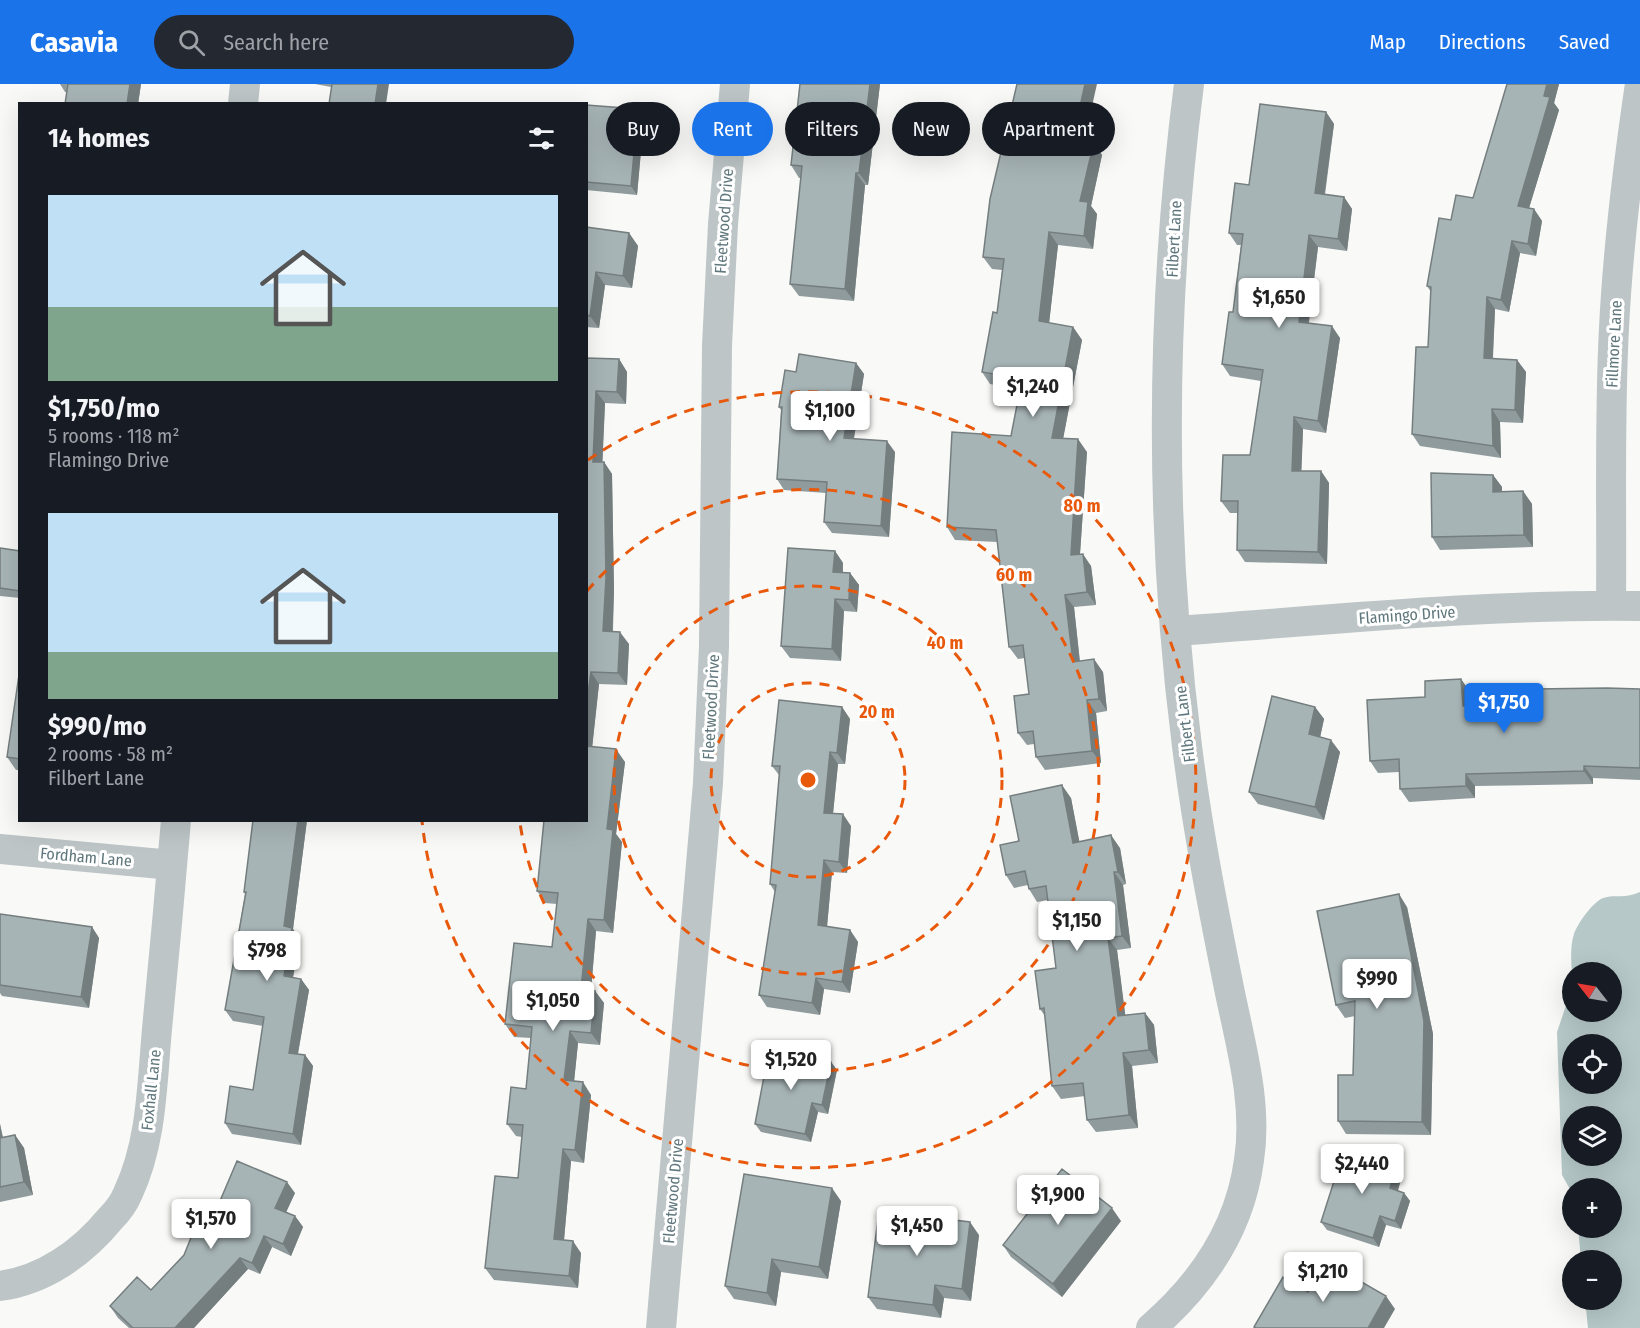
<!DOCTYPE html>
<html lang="en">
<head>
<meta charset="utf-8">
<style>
  :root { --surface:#171b24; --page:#242831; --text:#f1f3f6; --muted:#9ea1a6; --accent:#1a73e8 }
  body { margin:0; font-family:"Fira Sans Condensed",sans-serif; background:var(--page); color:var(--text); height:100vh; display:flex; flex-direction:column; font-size:22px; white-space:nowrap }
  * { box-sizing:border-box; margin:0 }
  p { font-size:20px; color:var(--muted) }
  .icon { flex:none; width:33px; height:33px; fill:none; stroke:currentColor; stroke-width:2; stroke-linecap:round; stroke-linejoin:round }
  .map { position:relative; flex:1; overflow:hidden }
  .panel { position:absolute; left:18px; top:18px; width:570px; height:720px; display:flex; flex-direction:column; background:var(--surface); border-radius:0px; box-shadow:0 6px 24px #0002 }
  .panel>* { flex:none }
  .guide { position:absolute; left:606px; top:18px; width:570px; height:54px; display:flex; gap:12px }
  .needle { width:39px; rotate:301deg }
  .fabs { position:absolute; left:1562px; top:878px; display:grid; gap:12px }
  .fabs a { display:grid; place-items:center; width:60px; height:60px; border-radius:50%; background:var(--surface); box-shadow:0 6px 24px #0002; font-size:30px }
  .price { position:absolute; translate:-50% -51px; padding:0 14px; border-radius:6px; background:#fff; color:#222; font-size:20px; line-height:39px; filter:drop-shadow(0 2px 3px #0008) }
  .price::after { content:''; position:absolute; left:50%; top:36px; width:18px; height:14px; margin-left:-9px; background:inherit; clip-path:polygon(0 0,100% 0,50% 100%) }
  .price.selected { background:var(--accent); color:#fff }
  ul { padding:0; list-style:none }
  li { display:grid; align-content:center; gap:12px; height:318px; padding:0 30px }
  li span { display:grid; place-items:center; height:186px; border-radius:0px; color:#555 }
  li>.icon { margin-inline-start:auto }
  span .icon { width:108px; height:108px; fill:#fffc; stroke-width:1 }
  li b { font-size:26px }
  h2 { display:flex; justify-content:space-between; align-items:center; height:72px; padding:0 30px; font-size:26px }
  .pill { padding:0 21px; border-radius:27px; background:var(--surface); box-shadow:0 6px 24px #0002; font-size:21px; line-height:54px }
  .pill.selected { background:var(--accent); color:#fff }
  header { display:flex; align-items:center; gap:36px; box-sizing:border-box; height:84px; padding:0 30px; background:var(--accent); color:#fff }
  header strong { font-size:28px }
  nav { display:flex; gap:33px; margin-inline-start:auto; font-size:21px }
  .search { width:420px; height:54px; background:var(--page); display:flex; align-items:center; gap:15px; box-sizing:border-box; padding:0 21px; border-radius:33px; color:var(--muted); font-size:22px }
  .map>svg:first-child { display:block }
</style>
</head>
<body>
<header>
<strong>Casavia</strong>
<div class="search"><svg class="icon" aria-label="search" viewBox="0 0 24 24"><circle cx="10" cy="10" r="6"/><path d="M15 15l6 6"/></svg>Search here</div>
<nav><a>Map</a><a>Directions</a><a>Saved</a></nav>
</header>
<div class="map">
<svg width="1640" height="1244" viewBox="0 0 1640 1244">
  <rect width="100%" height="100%" fill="#f9f9f7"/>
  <path fill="#b6c8c8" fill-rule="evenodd" d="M1640 808V1244H1588L1585 1215H1611V1176H1581L1578 1143H1611V1104H1572V1109L1562 1091 1557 948 1572 904V927H1611V888H1572C1571 876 1570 862 1574 850 1578 839 1592 819 1603 814 1614 810 1626 815 1640 808ZM1572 960H1611V999H1572ZM1572 1032H1611V1071H1572Z"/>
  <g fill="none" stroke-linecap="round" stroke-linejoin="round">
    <path stroke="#bdc5c7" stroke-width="30" d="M243 20 245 0
      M1611 522C1612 429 1609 337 1614 244 1618 163 1628 81 1640 0
      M1175 547C1330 536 1485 520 1640 522
      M0 765 172 781
      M0 1202C44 1196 82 1169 110 1135 117 1128 124 1119 128 1109 152 1058 152 1000 157 945 164 875 170 806 176 736
      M661 1244 708 699 714 562 717 262 723 140 735 0
      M1151 1244C1202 1200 1240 1144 1249 1076 1258 1019 1240 959 1229 904 1213 824 1197 743 1187 662 1159 443 1161 219 1189 0"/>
  </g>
  <path fill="#909b9d" d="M60 0H141L138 20H65L67 8H65Z
    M315 0H389L331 3Z
    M800 0H880L868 101H865L854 217 799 212 790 200 801 94H799L791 81Z
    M1507 0H1559L1554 19 1559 26 1529 124 1534 125 1542 137 1536 172 1520 169 1509 228 1495 225 1493 275 1517 276 1526 288 1523 339 1500 338 1501 374 1420 362 1412 350 1428 263 1431 208 1427 202 1451 136 1473 114Z
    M586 21 638 25 644 34 637 111 586 106Z
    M1326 28 1334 40 1325 111 1344 113 1352 125 1347 167 1318 163 1309 239 1340 254 1326 349 1303 345 1301 387H1321L1329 399 1327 480 1245 478 1237 466 1238 429H1230L1221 417 1250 371 1261 297 1230 292 1222 280 1233 228 1241 161H1237L1229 149 1249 101Z
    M1084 56 1094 58 1102 71 1091 122 1097 130 1093 165 1058 161 1049 239 1073 243 1082 256 1063 354 1087 368 1080 470 1091 482 1096 521 1074 523 1080 577 1103 588 1107 627 1096 629 1101 679 1045 686 1036 673 1034 660 1027 661 1018 649 1029 610 1025 574 1018 575 1009 563 997 458 955 456 947 443 1011 352 1020 306 990 300 982 288 997 229 1002 186 992 185 983 173Z
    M586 143 629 149 638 162 632 204 605 201 599 244 586 243Z
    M586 274 619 275 627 288 626 320 605 319 602 378H604L612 390 614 507 613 547 629 560 627 601 599 600 592 663 625 678 616 750 622 758 613 849 596 847 591 906 595 907 604 919 600 961 578 959 574 997 591 1011 584 1079 571 1077 564 1156 581 1169 578 1204 494 1196 485 1184 518 1094 522 1053 516 1052 507 1040 526 1005 531 954 514 953 505 940 552 863 557 820 545 819 537 807 586 736Z
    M856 279 864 290 854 355 895 368 889 453 832 449 824 438 826 409 784 406 777 395 781 326 779 323 796 288Z
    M1493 391 1502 403V408L1523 407 1532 420 1533 463 1440 466 1432 453Z
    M0 464 20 467V514L0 512Z
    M835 467 843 479V488L850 489 859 501 857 528 844 527 841 577 790 574 781 562Z
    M20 591V686H16L7 673Z
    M1461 595 1470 608 1471 622 1534 621 1640 605V696L1593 694V700L1475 702V714L1409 718 1400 705 1399 688 1378 689 1370 677 1425 613Z
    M842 623 850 635 845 680H838L833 729 851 742 847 789 832 788 827 843 850 846 858 858 850 909 824 905 820 931 767 923 759 911 775 808 770 800 779 691 772 682Z
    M1315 623 1324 635 1320 653 1340 668 1324 736 1258 720 1249 708Z
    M1071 714 1079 757 1120 764 1126 800 1123 801 1131 864 1117 866 1125 931 1145 929 1154 941 1158 979 1132 982 1138 1044 1096 1048 1087 1036 1085 1012 1061 1015 1052 1002 1045 932 1040 925 1056 884 1047 816 1037 818 1029 805 1028 801 1014 804 1006 791 1019 757Z
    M253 736H307L293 845 300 855 293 894 301 895 309 906 298 970 305 971 313 982 301 1061 232 1050 225 1039 253 1006 263 942 233 937 225 926 245 810 244 808Z
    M1407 823 1433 950 1431 1051 1346 1050 1338 1037 1353 991 1355 932 1345 934 1336 921Z
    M0 830 92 843 99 854 89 924 2 912 0 909Z
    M831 978 837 986 828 1030 818 1028 811 1058 761 1048 755 1040Z
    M0 1040 3 1053 15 1051 24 1064 33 1111 0 1118Z
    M1402 1091 1398 1107 1404 1109 1410 1117 1401 1145 1386 1141 1379 1163 1327 1146 1321 1138Z
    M295 1109 286 1128 295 1132 303 1143 291 1172 272 1163 260 1190 248 1185 194 1244H129L118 1234 110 1222 151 1206 184 1171 217 1124Z
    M841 1117 828 1195 781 1188 776 1222 734 1215 725 1202Z
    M1121 1137 1062 1213 1011 1173 1003 1161Z
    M979 1151 971 1217 944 1214 941 1234 877 1225 868 1213Z"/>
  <path fill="#757e7f" d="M130 0H141L138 20H127Z
    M378 0H389L386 20H375Z
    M870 0H880L868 101 859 89Z
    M1085 0H1097L1082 66 1073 54Z
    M1547 0H1559L1554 19 1559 26 1526 134 1518 122Z
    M638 25 644 34 637 111 631 102Z
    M1326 28 1334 40 1323 121 1315 109Z
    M1094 58 1102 71 1091 122 1097 130 1093 165 1084 152 1080 117Z
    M856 89 865 101 854 217 845 205Z
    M1344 113 1352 125 1347 167 1338 155Z
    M1534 125 1542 137 1536 172 1528 160Z
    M1049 148 1058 161 1048 249 1039 237Z
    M629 149 638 162 632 204 623 192Z
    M1309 151 1318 163 1307 250 1299 238Z
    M1512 157 1520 169 1509 228 1501 216Z
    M596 188 605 201 599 244 590 232Z
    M1487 213 1495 225 1492 287 1484 274Z
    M1332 242 1340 254 1326 349 1318 337Z
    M1073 243 1082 256 1061 366 1052 354Z
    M619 275 627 288 626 320 617 308Z
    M1517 276 1526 288 1523 339 1515 326Z
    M856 279 864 290 852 365 844 354Z
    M596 307 605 319 602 390 593 378Z
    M1492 325 1500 338 1501 374 1493 362Z
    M1294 333 1303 345 1301 399 1292 387Z
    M1078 355 1087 368 1079 484 1071 471Z
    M887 357 895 368 889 453 881 442Z
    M604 378 612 390 614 507 612 559 603 547Z
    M1321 387 1329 399 1327 480 1318 468Z
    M1493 391 1502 403V420L1493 408Z
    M1523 407 1532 420 1533 463 1524 451Z
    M835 467 843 479 842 500 833 488Z
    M1083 470 1091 482 1096 521 1087 508Z
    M850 489 859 501 857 528 849 516Z
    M1065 511 1074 523 1081 590 1073 578Z
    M835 515 844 527 841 577 832 565Z
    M620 548 629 560 627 601 618 589Z
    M1094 575 1103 588 1107 627 1099 615Z
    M591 588 599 600 591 674 586 668V623Z
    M1461 595 1470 608 1471 635 1463 622Z
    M1087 616 1096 629 1101 679 1092 667Z
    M842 623 850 635 845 680 837 669Z
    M1315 623 1324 635 1318 663 1309 650Z
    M1331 656 1340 668 1324 736 1315 723Z
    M616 665 625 678 616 750 622 758 613 849 604 836 607 745Z
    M830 668 838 680 832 740 824 729Z
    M1584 682 1593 694V700L1584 687Z
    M1466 690 1475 702V714L1466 702Z
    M1062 701 1071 714 1082 771 1073 759Z
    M843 730 851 742 847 789 839 778Z
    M298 736H307L293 845 300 855 291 903 284 892V842Z
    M1111 751 1120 764 1126 800 1118 788Z
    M824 776 832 788 826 853 818 841Z
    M1114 788 1123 801 1131 864 1122 852Z
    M1399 810 1407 823 1433 950 1431 1051 1422 1038Z
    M588 835 596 847 590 918 581 905Z
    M92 843 99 854 89 924 81 913Z
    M850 846 858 858 850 909 842 898Z
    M1108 854 1117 866 1127 944 1118 932Z
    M816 894 824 905 820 931 812 919Z
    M301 895 309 906 296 980 289 969Z
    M595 907 604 919 600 961 591 949Z
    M1145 929 1154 941 1158 979 1149 966Z
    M570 947 578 959 573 1008 564 996Z
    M1123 969 1132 982 1138 1044 1129 1031Z
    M305 971 313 982 301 1061 293 1050Z
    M831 978 837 986 828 1030 822 1021Z
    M583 998 591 1011 584 1079 575 1066Z
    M812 1019 818 1028 811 1058 805 1050Z
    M0 1040 5 1067 0 1059Z
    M15 1051 24 1064 33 1111 24 1098Z
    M563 1065 571 1077 563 1167 554 1155Z
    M1396 1083 1402 1091 1396 1113 1390 1104Z
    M287 1098 295 1109 283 1135 275 1124Z
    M832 1104 841 1117 828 1195 819 1183Z
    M1404 1109 1410 1117 1401 1145 1395 1137Z
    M1112 1124 1121 1137 1062 1213 1053 1200Z
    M295 1132 303 1143 291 1172 283 1160Z
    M1380 1132 1386 1141 1379 1163 1373 1154Z
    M970 1138 979 1151 971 1217 962 1205Z
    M264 1152 272 1163 260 1190 252 1179Z
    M573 1157 581 1169 578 1204 569 1192Z
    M240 1174 248 1185 194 1244H175Z
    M772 1175 781 1188 776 1222 767 1209Z
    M935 1201 944 1214 941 1234 933 1221Z
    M1386 1212 1395 1225 1384 1244H1368Z"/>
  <path fill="#a7b4b6" stroke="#757e7f" stroke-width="1.5" d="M68 0H130L127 20H65Z
    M332 0H378L375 20H329Z
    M800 0H870L859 89H856L845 205 790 200 802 82 791 81Z
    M1017 0H1085L1073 54 1094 58 1080 117 1088 118 1084 152 1049 148 1039 237 1073 243 1052 354 1078 355 1071 471 1083 470 1087 508 1065 511 1073 578 1094 575 1099 615 1087 616 1092 667 1036 673 1033 647 1018 649 1014 612 1029 610 1023 561 1009 563 996 446 947 443 952 348 1011 352 1022 295 982 288 993 228 997 229 1004 175 983 173 990 115Z
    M1507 0H1547L1544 12 1550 13 1518 122 1534 125 1528 160 1512 157 1501 216 1487 213 1484 274 1517 276 1515 326 1492 325 1493 362 1412 350 1416 263H1428L1431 203 1427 202 1439 134 1451 136 1456 111 1473 114Z
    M1260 20 1326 28 1315 109 1344 113 1338 155 1309 151 1299 238 1332 242 1318 337 1294 333 1292 387H1321L1318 468 1237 466 1238 417H1221L1223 371H1250L1263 286 1222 280 1229 228H1233L1243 150 1229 149 1235 99 1249 101Z
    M586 21 638 25 631 102 586 98Z
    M586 143 629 149 623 192 596 188 590 232 586 231Z
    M799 270 856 279 844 354 887 357 881 442 824 438 827 398 777 395 782 323H779L785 286 796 288Z
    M586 274 619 275 617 308 596 307 593 378H604L606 494 603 547 620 548 618 589 591 588 586 623Z
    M1431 389 1493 391V408L1523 407 1524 451 1432 453Z
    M0 464 20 467V507L0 504Z
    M788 464 835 467 833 488 850 489 849 516 835 515 832 565 781 562Z
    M19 591H20V675L7 673Z
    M1461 595 1463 622 1534 621V605L1607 604 1640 605V684L1584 682V687L1466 690V702L1400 705 1399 675 1370 677 1367 616 1425 613V597Z
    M1272 612 1315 623 1309 650 1331 656 1315 723 1249 708Z
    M779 616 842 623 837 669 830 668 824 729 843 730 839 778 824 776 818 841 850 846 842 898 816 894 812 919 759 911 776 801 770 800 780 682H772Z
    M586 662 616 665 607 745 613 746 604 836 588 835 581 905 595 907 591 949 570 947 564 996 583 998 575 1066 563 1065 554 1155 573 1157 569 1192 485 1184 495 1092 518 1094 523 1041 507 1040 511 1003 526 1005 532 943 505 940 514 859 552 863 558 809 537 807 544 736H586Z
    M1062 701 1073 759 1111 751 1118 788H1114L1122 852 1108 854 1118 932 1145 929 1149 966 1123 969 1129 1031 1087 1036 1083 999 1052 1002 1044 924 1040 925 1035 887 1056 884 1046 802 1029 805 1025 787 1006 791 1000 761 1019 757 1010 712Z
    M253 736H298L284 842 292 844 284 892 301 895 289 969 305 971 293 1050 225 1039 230 1002 253 1006 264 933 225 926 246 808H244Z
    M1399 810 1424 937 1422 1038 1338 1037V991H1353L1355 917 1336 921 1317 827Z
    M0 830 92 843 81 913 0 901Z
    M769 966 831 978 822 1021 812 1019 805 1050 755 1040Z
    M15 1051 24 1098 0 1103V1054Z
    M1344 1066 1396 1083 1390 1104 1404 1109 1395 1137 1380 1132 1373 1154 1321 1138Z
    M237 1077 287 1098 275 1124 295 1132 283 1160 264 1152 252 1179 240 1174 175 1244H133L110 1222 137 1193 151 1206 184 1171 205 1119 217 1124Z
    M1062 1085 1112 1124 1053 1200 1003 1161Z
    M744 1090 832 1104 819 1183 772 1175 767 1209 725 1202Z
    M879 1127 970 1138 962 1205 935 1201 933 1221 868 1213Z
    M1325 1177 1386 1212 1368 1244H1256L1254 1243 1283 1193 1308 1208Z"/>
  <g fill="none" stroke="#e8590c" stroke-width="3" stroke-dasharray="10 8">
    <circle cx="808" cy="696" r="97"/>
    <circle cx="808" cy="696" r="194"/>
    <path d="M587 507A291 291 0 1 1 520 739"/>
    <path d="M588 376A388 388 0 1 1 422 737"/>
  </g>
  <g text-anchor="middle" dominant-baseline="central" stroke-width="6" stroke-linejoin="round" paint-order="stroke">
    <g font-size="16" fill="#5f777c" stroke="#fff">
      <text transform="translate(724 137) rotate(-86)">Fleetwood Drive</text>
      <text transform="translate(1174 155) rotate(-87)">Filbert Lane</text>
      <text transform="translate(1614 260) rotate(-87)">Fillmore Lane</text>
      <text transform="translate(1407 531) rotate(-4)">Flamingo Drive</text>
      <text transform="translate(711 623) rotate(-87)">Fleetwood Drive</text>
      <text transform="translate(1185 640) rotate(-97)">Filbert Lane</text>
      <text transform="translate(86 773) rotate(5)">Fordham Lane</text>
      <text transform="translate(151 1006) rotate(-84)">Foxhall Lane</text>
      <text transform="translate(673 1107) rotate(-85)">Fleetwood Drive</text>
    </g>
  </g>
  <circle cx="808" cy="696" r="9" fill="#e8590c" stroke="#fff" stroke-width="3"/>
  <g font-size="18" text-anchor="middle" font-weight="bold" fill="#e8590c" stroke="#fff" stroke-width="6" stroke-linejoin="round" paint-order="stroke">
    <text x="1082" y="428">80 m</text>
    <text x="1014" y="497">60 m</text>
    <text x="945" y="565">40 m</text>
    <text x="877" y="634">20 m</text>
  </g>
</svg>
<div class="fabs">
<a><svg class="needle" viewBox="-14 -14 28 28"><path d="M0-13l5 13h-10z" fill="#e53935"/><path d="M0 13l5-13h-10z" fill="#9ea1a6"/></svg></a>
<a><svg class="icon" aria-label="locate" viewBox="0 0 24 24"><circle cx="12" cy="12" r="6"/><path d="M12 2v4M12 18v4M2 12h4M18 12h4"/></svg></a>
<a><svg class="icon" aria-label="layers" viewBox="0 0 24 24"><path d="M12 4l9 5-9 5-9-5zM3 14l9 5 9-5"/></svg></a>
<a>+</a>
<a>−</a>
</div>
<b class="price" style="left:1279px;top:245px">$1,650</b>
<b class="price" style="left:1033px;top:334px">$1,240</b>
<b class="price" style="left:830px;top:358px">$1,100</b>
<b class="price selected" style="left:1504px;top:650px">$1,750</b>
<b class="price" style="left:1077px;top:868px">$1,150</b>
<b class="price" style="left:267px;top:898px">$798</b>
<b class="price" style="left:1377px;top:926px">$990</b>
<b class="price" style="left:553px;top:948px">$1,050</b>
<b class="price" style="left:791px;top:1007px">$1,520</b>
<b class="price" style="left:1362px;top:1111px">$2,440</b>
<b class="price" style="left:1058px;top:1142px">$1,900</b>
<b class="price" style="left:211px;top:1166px">$1,570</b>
<b class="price" style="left:917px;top:1173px">$1,450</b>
<b class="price" style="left:1323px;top:1219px">$1,210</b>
<div class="guide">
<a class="pill">Buy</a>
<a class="pill selected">Rent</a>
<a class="pill">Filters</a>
<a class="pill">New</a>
<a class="pill">Apartment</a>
</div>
<section class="panel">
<h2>14 homes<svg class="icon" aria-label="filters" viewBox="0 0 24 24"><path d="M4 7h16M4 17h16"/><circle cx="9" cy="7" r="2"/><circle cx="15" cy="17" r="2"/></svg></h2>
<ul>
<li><span style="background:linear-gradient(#bfe0f5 60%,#7fa58c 0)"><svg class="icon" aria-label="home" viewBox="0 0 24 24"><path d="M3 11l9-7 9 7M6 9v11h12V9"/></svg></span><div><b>$1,750/mo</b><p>5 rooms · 118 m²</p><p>Flamingo Drive</p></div></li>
<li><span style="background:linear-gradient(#bfe0f5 75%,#7fa58c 0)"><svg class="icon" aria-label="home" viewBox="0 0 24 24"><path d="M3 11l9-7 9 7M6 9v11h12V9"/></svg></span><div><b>$990/mo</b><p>2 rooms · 58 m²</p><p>Filbert Lane</p></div></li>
</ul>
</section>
</div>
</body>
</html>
